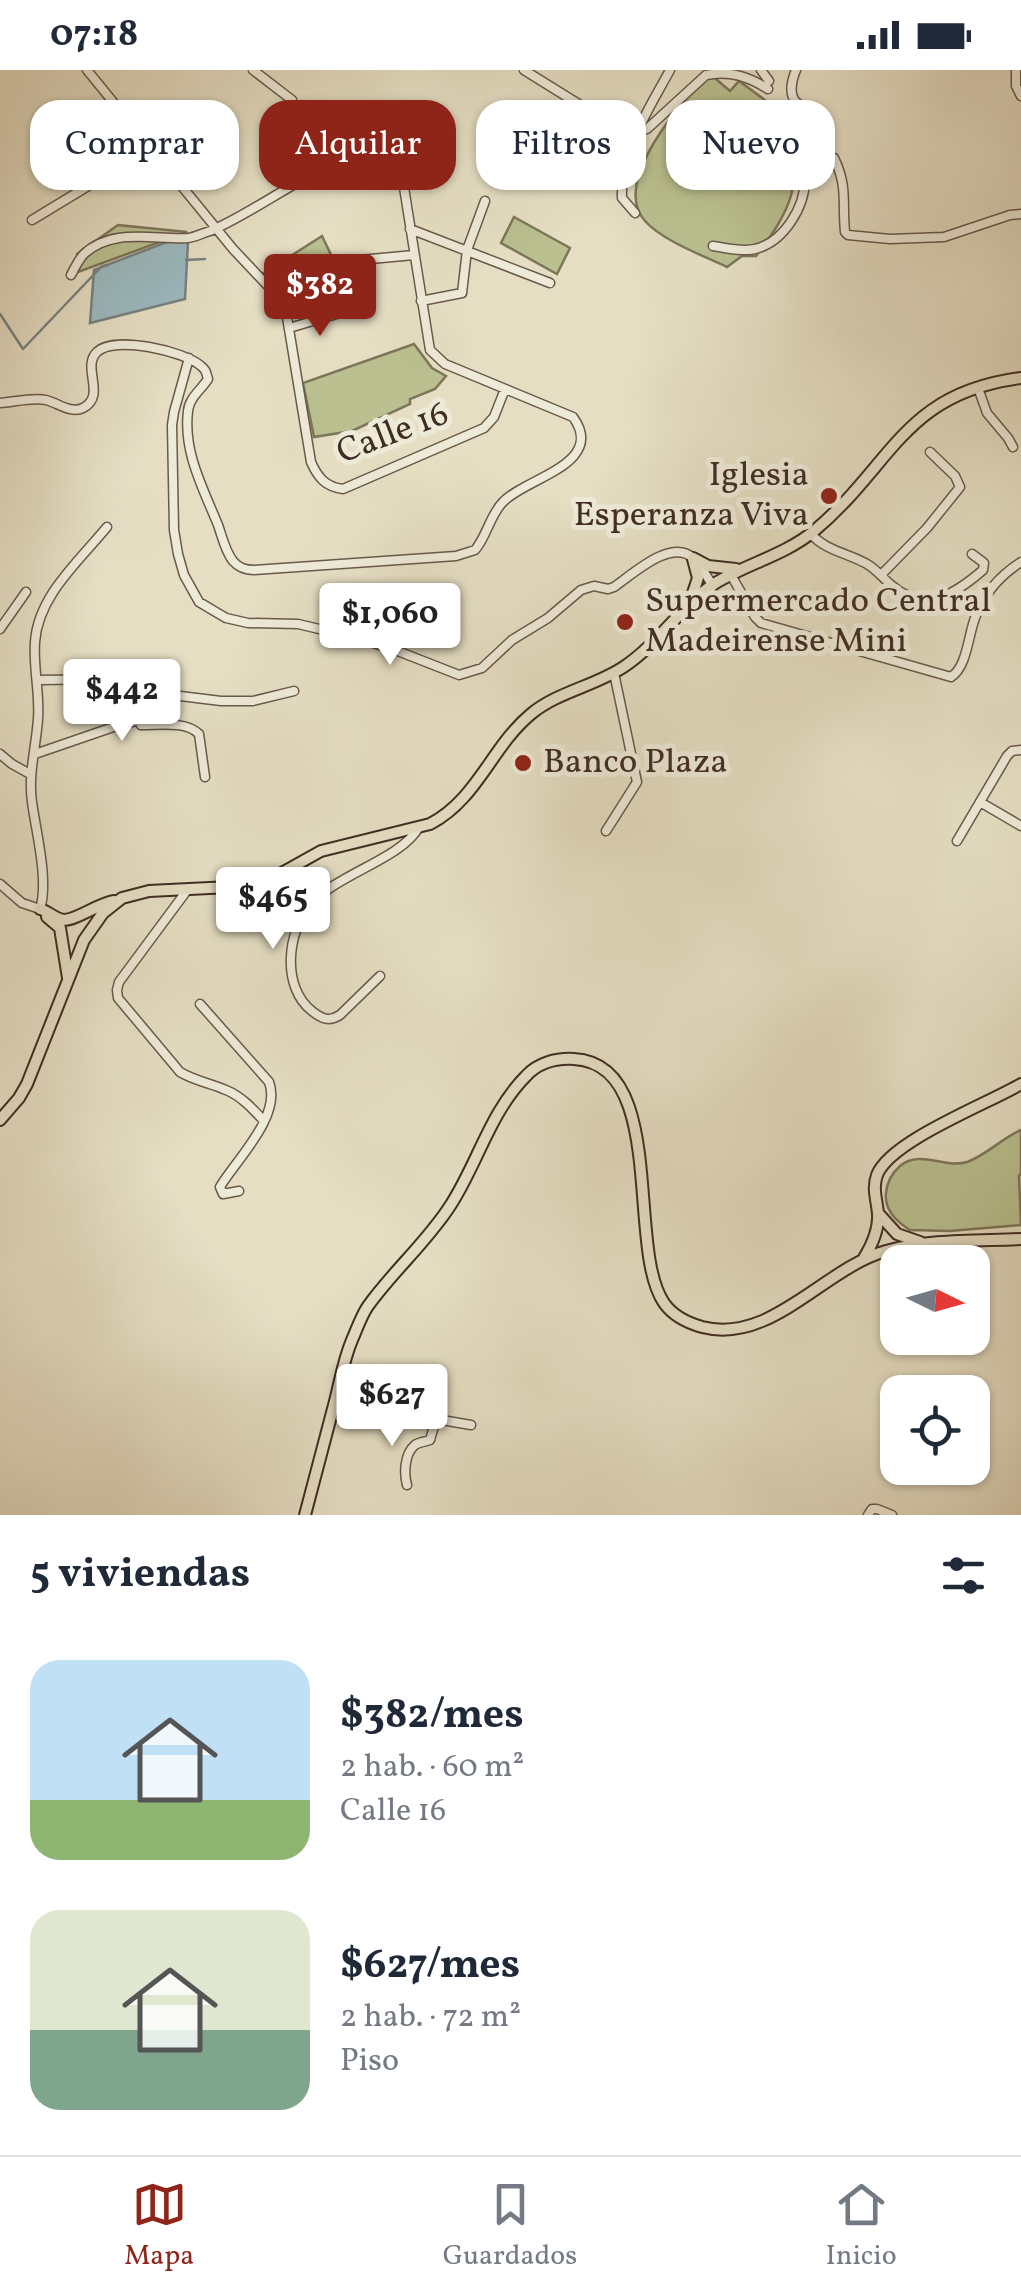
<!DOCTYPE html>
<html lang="es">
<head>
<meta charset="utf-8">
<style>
  :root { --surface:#fff; --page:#f2f2f3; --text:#1f2937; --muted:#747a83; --line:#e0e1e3; --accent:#8f2418 }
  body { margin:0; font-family:Vollkorn,serif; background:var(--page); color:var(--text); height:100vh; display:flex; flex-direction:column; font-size:38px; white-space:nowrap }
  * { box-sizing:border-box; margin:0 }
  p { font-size:32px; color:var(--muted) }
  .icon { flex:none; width:55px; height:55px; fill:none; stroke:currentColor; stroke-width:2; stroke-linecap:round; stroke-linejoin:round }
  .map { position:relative; height:1445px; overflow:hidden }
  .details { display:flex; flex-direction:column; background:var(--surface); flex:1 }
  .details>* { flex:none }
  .hud { position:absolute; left:30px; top:30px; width:962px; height:90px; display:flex; gap:20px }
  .needle { width:65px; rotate:95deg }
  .tools { position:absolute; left:880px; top:1175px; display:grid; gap:20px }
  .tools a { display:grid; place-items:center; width:110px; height:110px; border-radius:20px; background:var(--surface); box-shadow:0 2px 8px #0004; font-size:50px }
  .price { position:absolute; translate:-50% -85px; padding:0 22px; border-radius:10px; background:#fff; color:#222; font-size:32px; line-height:65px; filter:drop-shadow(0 2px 5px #0008) }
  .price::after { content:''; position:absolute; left:50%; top:60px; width:30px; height:22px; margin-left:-15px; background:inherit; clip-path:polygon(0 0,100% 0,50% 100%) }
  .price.current { background:var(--accent); color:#fff }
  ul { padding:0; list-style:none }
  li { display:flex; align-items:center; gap:30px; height:250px; padding:0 30px }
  li span { display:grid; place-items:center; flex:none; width:280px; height:200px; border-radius:30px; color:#555 }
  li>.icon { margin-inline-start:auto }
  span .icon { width:120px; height:120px; fill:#fffc; stroke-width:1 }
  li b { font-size:42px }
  h2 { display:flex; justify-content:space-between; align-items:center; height:120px; padding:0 30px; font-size:42px }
  .pill { padding:0 35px; border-radius:30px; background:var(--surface); box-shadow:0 2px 8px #0004; font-size:35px; line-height:90px }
  .pill.current { background:var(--accent); color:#fff }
  .status { display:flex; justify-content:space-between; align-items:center; height:70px; padding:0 50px; background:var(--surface); direction:ltr }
  .status svg { height:28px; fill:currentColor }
  .tabs { display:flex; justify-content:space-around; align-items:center; height:140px; border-top:2px solid var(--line); background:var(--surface); font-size:28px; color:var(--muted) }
  .tabs a { display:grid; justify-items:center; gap:5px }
  .tabs .current { color:var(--accent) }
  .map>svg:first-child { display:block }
</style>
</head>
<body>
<div class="status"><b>07:18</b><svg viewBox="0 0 49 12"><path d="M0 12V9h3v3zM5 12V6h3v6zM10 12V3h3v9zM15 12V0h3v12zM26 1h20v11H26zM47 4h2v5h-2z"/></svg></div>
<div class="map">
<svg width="1021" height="1445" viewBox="0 0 1021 1445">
  <rect width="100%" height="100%" fill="#e5dec3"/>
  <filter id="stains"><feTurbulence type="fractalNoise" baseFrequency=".002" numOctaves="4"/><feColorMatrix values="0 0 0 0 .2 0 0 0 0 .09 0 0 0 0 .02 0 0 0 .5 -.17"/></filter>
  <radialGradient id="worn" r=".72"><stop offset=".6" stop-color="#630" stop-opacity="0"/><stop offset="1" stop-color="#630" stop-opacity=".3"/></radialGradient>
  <path fill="#bac090" stroke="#7d765a" stroke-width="2.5" d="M710 4 730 21 739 11 777 39 775 58C813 105 787 145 756 186H742L727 197C702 185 663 171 645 151 610 112 683 29 710 4Z
    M514 147 570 178 557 204 501 173Z
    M118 155 187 162 78 202 77 184Z
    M322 166 335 193 284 225 264 203Z
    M414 274 432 298 446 306 435 319 410 329V334L352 361 314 367 303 313Z
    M1021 1060V1103L1019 1106 1021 1155 950 1161 910 1160C897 1152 884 1140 886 1123 887 1113 892 1103 900 1096 920 1079 945 1099 967 1092 987 1085 1002 1068 1021 1060Z"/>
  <path fill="#9bb9bf" stroke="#778181" stroke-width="2.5" d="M172 170 188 171 185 229 90 253 94 200Z"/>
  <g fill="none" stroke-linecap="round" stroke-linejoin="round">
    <path stroke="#778181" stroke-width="2.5" d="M186 190 205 189
      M0 244 23 279 102 196 108 195"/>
    <defs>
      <path id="minor" d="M87 0 233 179 283 232 286 241 311 392C318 408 326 417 343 419L484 358 494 347 505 319
        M253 0 292 30
        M524 0 614 56 638 61
        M761 0 769 11
        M1016 0V16L1021 26
        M796 32 820 49 822 54 811 75 818 82 834 88C848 117 842 131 845 162L848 165 890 169 944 167 1010 145 1021 144
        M638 61 647 59 706 5C730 0 749 7 768 19
        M635 143 622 128C620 82 649 39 670 0
        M32 150 149 79
        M410 159 550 213
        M713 176C726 178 742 182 755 179 784 172 805 137 805 109L790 64 796 32C788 23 792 10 796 0
        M338 192 414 185
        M421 231 462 223 467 180 485 131
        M289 258 340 243
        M189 288 174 342 172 355 174 460 178 484 184 505 199 532 226 548 248 553 298 554 349 566 390 578 459 605 482 598 512 570 548 548 581 520 594 516 608 519 614 517C633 504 671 468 693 488 701 495 707 507 713 516
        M978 318 987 343 1008 368 1013 377
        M0 333C14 332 33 327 46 330 58 333 71 344 83 338 107 326 81 297 97 282 114 265 184 281 201 296 206 300 206 302 208 309 201 320 189 328 188 341 183 382 203 418 218 455 222 466 225 481 233 491 239 498 245 500 254 500L456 486 475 480C487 466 490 445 503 432 525 408 607 394 573 347L445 294 430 280 402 105 393 87 385 79C339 76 257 143 210 161 203 163 195 167 188 168 154 170 111 157 83 185 78 191 74 199 71 205
        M811 464C826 481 848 483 867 494 877 500 883 508 891 515 925 544 954 525 983 500L984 493 972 484
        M731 505 755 547 761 553 951 607C967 597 968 566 975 548 984 523 999 506 1021 492
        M881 505 927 458 960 417 955 406 930 382
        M0 559 26 522
        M37 610 122 609 172 625 221 631H253L294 621
        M141 655C160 655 186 651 199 664L205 707
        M0 684 12 694 30 704
        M35 684 125 653 156 648 164 642 172 625
        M980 732 1021 756
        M606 761 637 712 614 603
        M957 771 1007 686 1012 681 1021 680
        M0 814 22 833 40 839C49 811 36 762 32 732 28 704 36 677 38 649 40 623 33 597 35 572 38 526 79 491 107 457
        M188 819 119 912 117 920 118 928 180 1002C195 1011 210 1013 226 1020 241 1026 253 1039 264 1051
        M380 906 340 945C329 952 322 949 312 941 281 917 287 861 311 834 339 803 401 789 419 757
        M200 934 269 1012C282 1046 236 1090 220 1117L223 1124 239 1121
        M339 1314 430 1348 471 1355
        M385 1351 392 1332
        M407 1415C404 1404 404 1384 415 1375 419 1372 425 1372 430 1370L436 1349
        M868 1445 872 1439H877L892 1445"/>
      <path id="major" d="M693 488 708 496 736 499
        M691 529 698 508 693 489
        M40 839C48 841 55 849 64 850 77 850 97 834 114 831
        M47 847 60 858 68 908
        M0 1050 19 1028 27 1014 84 870 103 843 122 828 149 821 250 816 269 810 321 781 430 754C477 730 492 676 531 644 559 621 596 616 625 596 659 573 680 537 714 514 746 494 785 485 814 461 893 395 903 323 1021 308
        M878 1143 897 1164 920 1172
        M864 1188C872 1175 879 1160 878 1144 877 1130 872 1119 877 1105 890 1071 987 1034 1021 1014
        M305 1445C315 1408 324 1372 334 1335 340 1313 343 1291 352 1270 357 1259 361 1246 368 1236 393 1201 426 1173 450 1136 477 1095 490 1042 526 1006 538 993 556 988 574 989 668 994 626 1178 664 1233 673 1246 688 1253 702 1257 771 1275 824 1198 886 1181 929 1169 976 1171 1021 1169"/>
    </defs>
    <use href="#minor" stroke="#69594b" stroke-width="11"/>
    <use href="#major" stroke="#402d23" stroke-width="14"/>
    <use href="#minor" stroke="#eeead8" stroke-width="8"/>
    <use href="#major" stroke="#e5dec3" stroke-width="10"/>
  </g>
  <g fill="#8f2418" stroke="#eeead8" stroke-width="4">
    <circle cx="829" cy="426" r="10"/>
    <circle cx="625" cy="552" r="10"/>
    <circle cx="523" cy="693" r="10"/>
  </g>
  <g text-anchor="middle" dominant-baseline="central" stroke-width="10" stroke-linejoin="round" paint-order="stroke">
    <g font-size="35" fill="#402d23" stroke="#eeead8">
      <text transform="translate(393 364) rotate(-21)">Calle 16</text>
    </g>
    <g font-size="35" fill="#402d23" stroke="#eeead8" text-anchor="start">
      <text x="809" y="406" text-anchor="end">Iglesia<tspan x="809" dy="40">Esperanza Viva</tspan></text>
      <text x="645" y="532">Supermercado Central<tspan x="645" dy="40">Madeirense Mini</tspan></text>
      <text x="543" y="693">Banco Plaza</text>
    </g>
  </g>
  <rect width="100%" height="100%" filter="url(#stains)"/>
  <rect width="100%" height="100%" fill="url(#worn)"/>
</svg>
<div class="tools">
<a><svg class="needle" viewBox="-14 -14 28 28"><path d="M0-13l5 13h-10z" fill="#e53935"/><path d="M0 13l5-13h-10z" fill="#747a83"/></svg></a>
<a><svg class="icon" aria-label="locate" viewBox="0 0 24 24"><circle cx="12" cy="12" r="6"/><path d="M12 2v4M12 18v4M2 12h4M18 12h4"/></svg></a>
</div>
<b class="price current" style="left:320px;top:269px">$382</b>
<b class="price" style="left:390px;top:598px">$1,060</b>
<b class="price" style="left:122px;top:674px">$442</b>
<b class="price" style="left:273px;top:882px">$465</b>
<b class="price" style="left:392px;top:1379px">$627</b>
<div class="hud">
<a class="pill">Comprar</a>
<a class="pill current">Alquilar</a>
<a class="pill">Filtros</a>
<a class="pill">Nuevo</a>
</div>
</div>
<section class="details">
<h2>5 viviendas<svg class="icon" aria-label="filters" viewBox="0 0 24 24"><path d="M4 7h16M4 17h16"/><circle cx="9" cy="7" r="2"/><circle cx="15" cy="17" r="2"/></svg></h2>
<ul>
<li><span style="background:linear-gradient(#bfe0f5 70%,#8fb573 0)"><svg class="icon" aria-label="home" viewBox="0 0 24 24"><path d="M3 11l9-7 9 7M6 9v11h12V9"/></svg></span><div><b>$382/mes</b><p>2 hab. · 60 m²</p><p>Calle 16</p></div></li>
<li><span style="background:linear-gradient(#dfe7d0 60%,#7fa58c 0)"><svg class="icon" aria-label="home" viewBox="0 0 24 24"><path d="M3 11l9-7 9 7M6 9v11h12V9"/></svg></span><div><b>$627/mes</b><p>2 hab. · 72 m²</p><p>Piso</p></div></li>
</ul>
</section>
<nav class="tabs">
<a class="current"><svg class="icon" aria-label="map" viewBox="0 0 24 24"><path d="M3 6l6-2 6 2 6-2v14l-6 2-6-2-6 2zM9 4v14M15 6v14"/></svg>Mapa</a>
<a><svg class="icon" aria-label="saved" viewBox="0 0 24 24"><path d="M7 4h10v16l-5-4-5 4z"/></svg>Guardados</a>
<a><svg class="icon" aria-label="home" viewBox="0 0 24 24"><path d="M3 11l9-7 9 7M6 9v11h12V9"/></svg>Inicio</a>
</nav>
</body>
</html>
